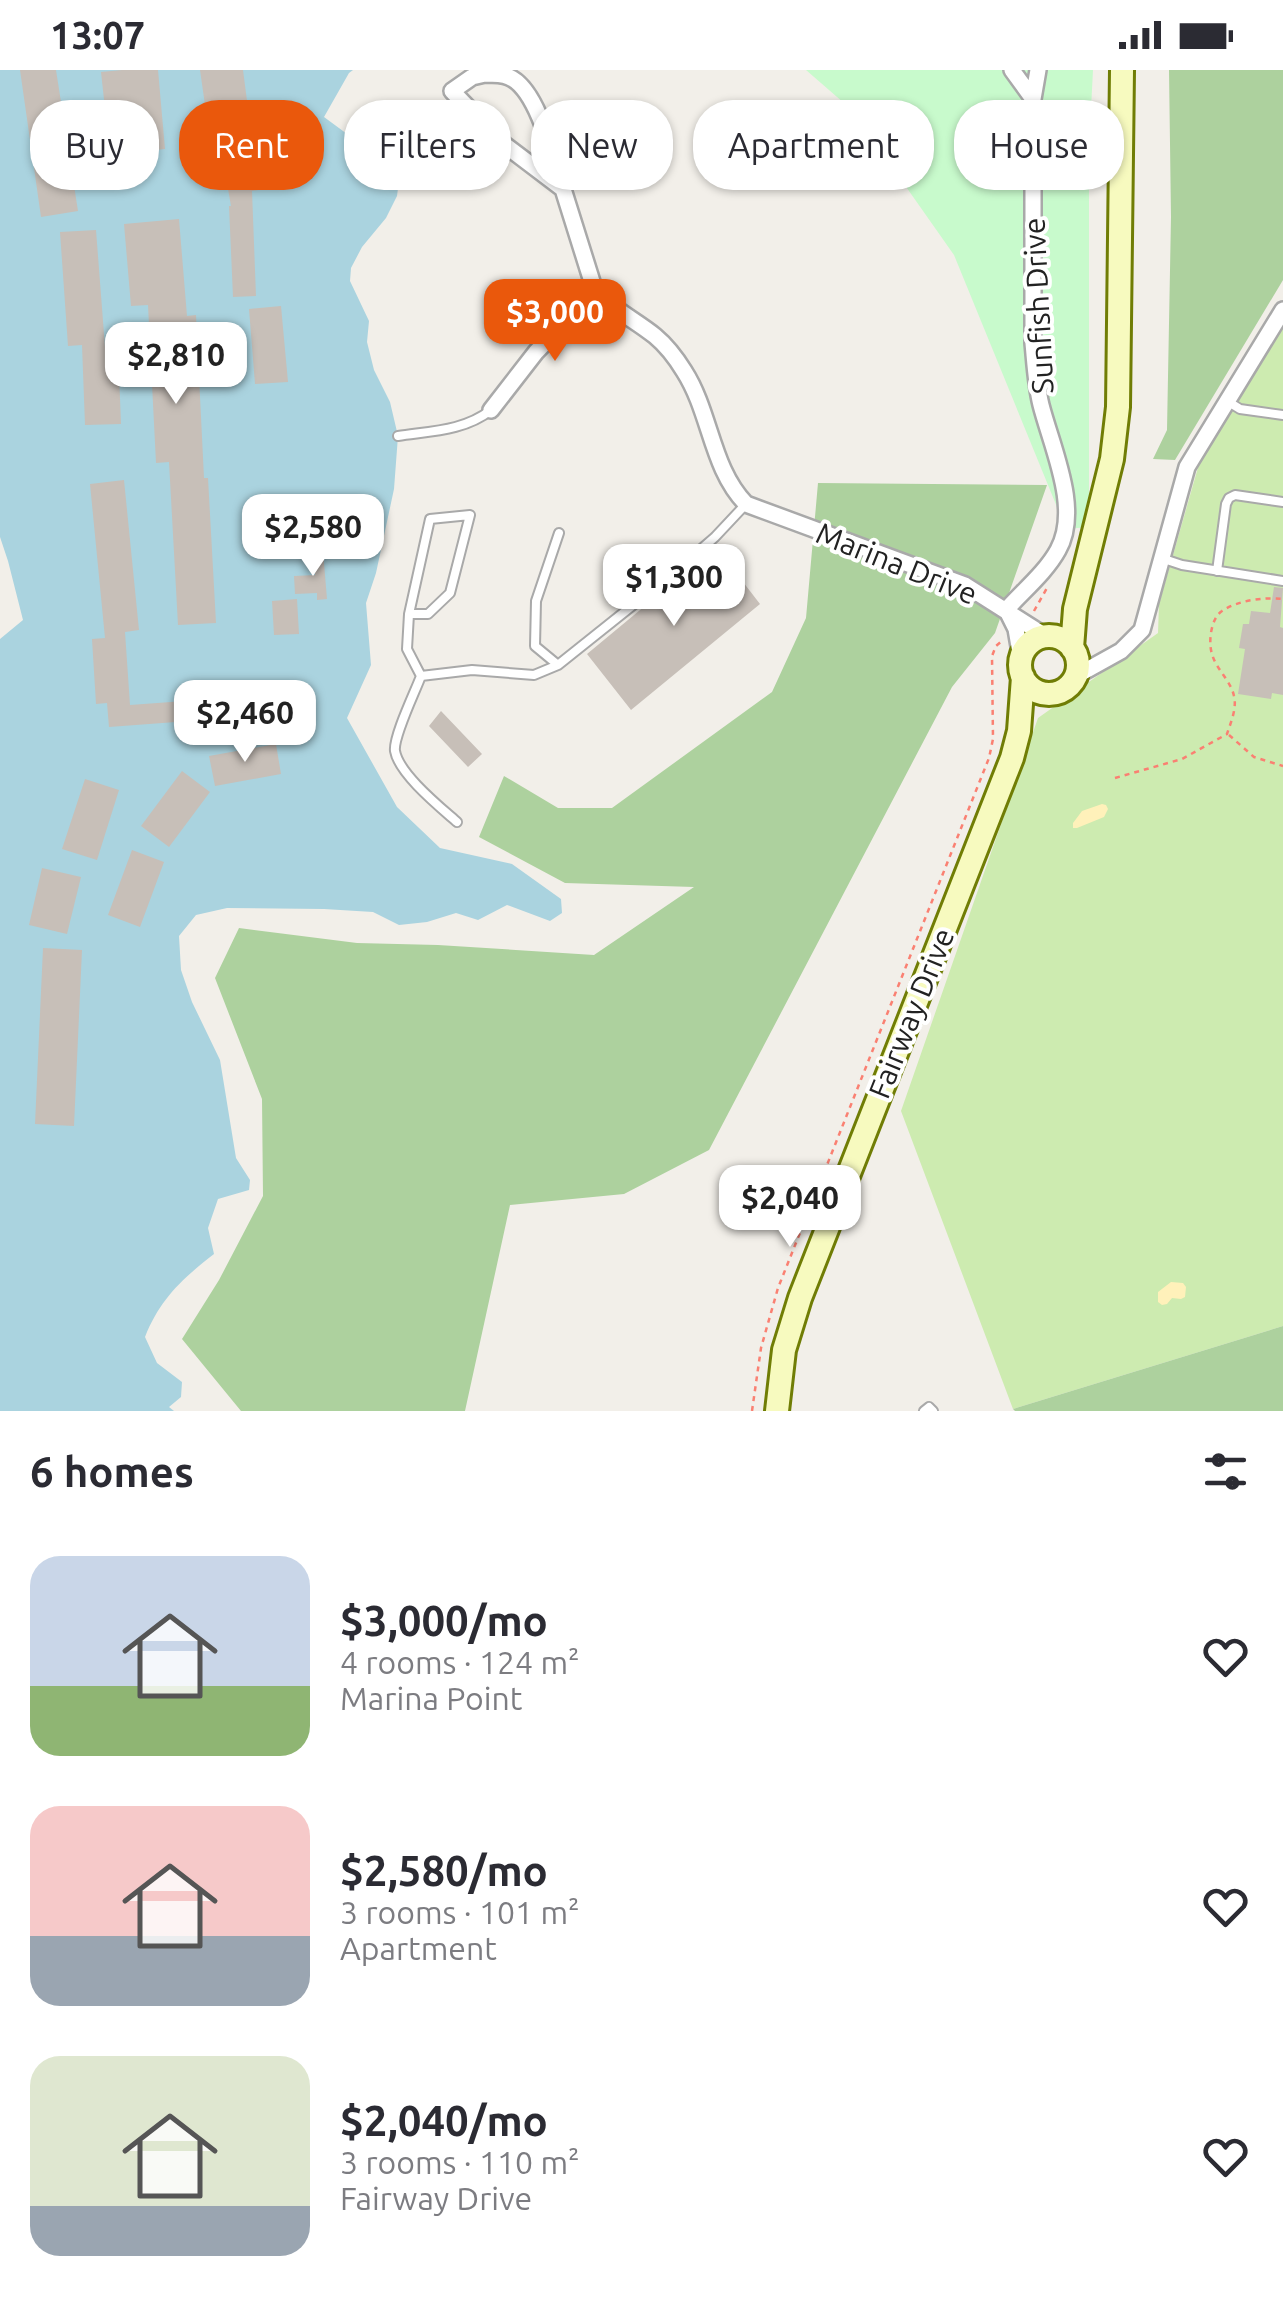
<!DOCTYPE html>
<html lang="en">
<head>
<meta charset="utf-8">
<style>
  :root { --surface:#fff; --page:#f2f2f3; --text:#2b2b33; --muted:#7c7c81; --accent:#ea580c }
  body { margin:0; font-family:Ubuntu,sans-serif; background:var(--page); color:var(--text); height:100vh; display:flex; flex-direction:column; font-size:38px; white-space:nowrap }
  * { box-sizing:border-box; margin:0 }
  p { font-size:32px; color:var(--muted) }
  .icon { flex:none; width:55px; height:55px; fill:none; stroke:currentColor; stroke-width:2; stroke-linecap:round; stroke-linejoin:round }
  .map { position:relative; height:1341px; overflow:hidden }
  .side { display:flex; flex-direction:column; background:var(--surface); flex:1 }
  .side>* { flex:none }
  .guide { position:absolute; left:30px; top:30px; width:1225px; height:90px; display:flex; gap:20px }
  .price { position:absolute; translate:-50% -85px; padding:0 22px; border-radius:20px; background:#fff; color:#222; font-size:32px; line-height:65px; filter:drop-shadow(0 2px 5px #0008) }
  .price::after { content:''; position:absolute; left:50%; top:60px; width:30px; height:22px; margin-left:-15px; background:inherit; clip-path:polygon(0 0,100% 0,50% 100%) }
  .price.current { background:var(--accent); color:#fff }
  ul { padding:0; list-style:none }
  li { display:flex; align-items:center; gap:30px; height:250px; padding:0 30px }
  li span { display:grid; place-items:center; flex:none; width:280px; height:200px; border-radius:30px; color:#555 }
  li>.icon { margin-inline-start:auto }
  span .icon { width:120px; height:120px; fill:#fffc; stroke-width:1 }
  li b { font-size:42px }
  h2 { display:flex; justify-content:space-between; align-items:center; height:120px; padding:0 30px; font-size:42px }
  .chip { padding:0 35px; border-radius:40px; background:var(--surface); box-shadow:0 2px 8px #0004; font-size:35px; line-height:90px }
  .chip.current { background:var(--accent); color:#fff }
  .status { display:flex; justify-content:space-between; align-items:center; height:70px; padding:0 50px; background:var(--surface); direction:ltr }
  .status svg { height:28px; fill:currentColor }
  .map>svg:first-child { display:block }
</style>
</head>
<body>
<div class="status"><b>13:07</b><svg viewBox="0 0 49 12"><path d="M0 12V9h3v3zM5 12V6h3v6zM10 12V3h3v9zM15 12V0h3v12zM26 1h20v11H26zM47 4h2v5h-2z"/></svg></div>
<div class="map">
<svg width="1283" height="1341" viewBox="0 0 1283 1341">
  <rect width="100%" height="100%" fill="#f2efe9"/>
  <path fill="#cdebb0" d="M1283 258V1256L1013 1339 901 1041 1038 648 1158 563 1159 534 1199 394Z"/>
  <path fill="#add19e" d="M1169 0H1283V210L1175 390 1153 389 1167 360 1171 147Z
    M818 413 1047 415 995 563 952 617 709 1080 624 1124 510 1135 465 1341H241L182 1269 219 1210 263 1126 262 1029 215 908 239 858 357 873 438 875 594 885 694 817 565 813 479 767 504 706 558 738H612L772 622 806 548Z
    M1283 1256V1341H1015L1013 1339Z"/>
  <path fill="#fff1ba" d="M1102 734 1106 735 1108 739 1104 747 1077 758H1073V753L1082 741Z
    M1171 1212 1183 1213 1186 1217 1185 1227 1181 1229 1172 1228 1167 1234 1162 1235 1158 1232V1222Z"/>
  <path fill="#c8facc" d="M806 0H1093L1089 78V457L1066 459 954 185 852 40Z"/>
  <path fill="#aad3df" d="M0 0H353L349 3 324 47 400 103 397 126 386 148 362 177 351 198 350 211 369 251 367 272 374 300 390 332 398 366 394 419 376 503 366 533 371 595 347 648 397 737 440 778 512 794 561 829 562 843 550 851 507 835 478 850 456 843 427 852 399 855 373 842 324 839 227 838 196 845 179 866 181 900 192 932 220 990 236 1088 250 1110 249 1120 218 1129 208 1158 214 1184C182 1209 160 1229 145 1267L157 1293 182 1312 181 1327 169 1337 174 1341H0V569L23 550 8 491 0 467Z"/>
  <path fill="#c7bfb8" d="M20 0H56L78 141 41 147Z
    M122 0H158L165 79 110 85 101 2Z
    M200 0H243L249 46 257 45 270 118 252 121 256 226 233 227 229 136H231L213 34 205 35Z
    M179 149 187 246 196 245 204 408H208L216 553 178 555 169 392 156 393 148 235 131 236 124 154Z
    M96 160 105 277H118L121 354 85 355 82 275 68 276 60 162Z
    M281 236 288 312 255 314 249 239Z
    M124 410 139 560 125 562 130 635 280 624 282 644 109 657 107 633 96 634 92 569 105 568 90 414Z
    M716 477 760 534 631 640 587 584Z
    M323 481 327 529 317 530V523L295 524 294 506 315 505 313 482Z
    M1274 517 1283 518 1280 557 1283 558V625L1272 623 1271 629 1238 624 1245 579 1239 578 1243 554H1249L1251 541 1270 543Z
    M297 529 299 564 274 565 272 531Z
    M441 641 482 684 468 697 429 656Z
    M276 674 281 704 215 716 209 686Z
    M182 701 210 722 169 777 141 756Z
    M85 709 119 720 97 790 62 779Z
    M132 780 164 792 140 857 108 845Z
    M42 798 81 807 67 864 29 855Z
    M43 878 82 880 74 1056 35 1054Z"/>
  <g fill="none" stroke-linecap="round" stroke-linejoin="round">
    <defs>
      <path id="lane" d="M1227 331 1240 339 1283 345
        M398 366C431 361 464 361 491 340
        M1161 488 1182 495 1283 511
        M1217 501 1226 434 1229 428 1235 425 1283 432
        M409 544H428L450 523 470 445 430 449 409 544 407 579 421 606
        M558 595 535 576 536 531 559 463
        M457 752C440 737 399 704 395 681 393 667 415 622 421 606L472 600 534 605 558 595 677 500 715 467 746 434
        M924 1341 929 1337 933 1341"/>
      <path id="street" d="M1012 0 1033 29
        M485 4C493 4 502 4 509 7 538 19 554 90 563 119L501 72 452 21 472 7Z
        M563 119 594 218C611 239 634 249 655 266 667 276 676 288 684 301 711 343 711 398 746 434L965 515 1047 567
        M491 340 536 282 565 252 604 230
        M1006 540C1023 521 1046 502 1058 480 1081 439 1052 378 1041 335 1036 315 1035 294 1033 273V29L1038 0
        M1008 543 1016 559 1021 588
        M1076 606 1121 581 1142 560 1187 397 1283 240"/>
      <path id="secondary" d="M1020 595a29 29 0 1 1 58 0a29 29 0 1 1-58 0Z
        M1072 578 1075 539 1112 389 1118 337 1122 0
        M777 1341 784 1280 800 1228 1012 688 1019 661 1023 607"/>
    </defs>
    <use href="#lane" stroke="#a9a9a9" stroke-width="12"/>
    <use href="#street" stroke="#a9a9a9" stroke-width="20"/>
    <use href="#secondary" stroke="#707d05" stroke-width="28"/>
    <path stroke="#fa8072" stroke-width="2.5" stroke-dasharray="5 5" stroke-linecap="butt" d="M1034 541 1047 518
      M1229 665 1254 687 1283 696
      M1115 708 1182 689 1227 664C1231 652 1237 638 1234 626 1231 611 1216 599 1212 584 1208 572 1211 548 1222 541 1238 530 1265 527 1283 529
      M752 1341 761 1278 778 1218 989 688 993 669 992 586 996 576 1002 571"/>
    <use href="#lane" stroke="#fff" stroke-width="8"/>
    <use href="#street" stroke="#fff" stroke-width="15"/>
    <use href="#secondary" stroke="#f7fabf" stroke-width="22"/>
  </g>
  <g text-anchor="middle" dominant-baseline="central" stroke-width="8" stroke-linejoin="round" paint-order="stroke">
    <g font-size="30" fill="#222" stroke="#fff">
      <text transform="translate(1038 236) rotate(-93)">Sunfish Drive</text>
      <text transform="translate(897 493) rotate(22)">Marina Drive</text>
      <text transform="translate(911 943) rotate(-68)">Fairway Drive</text>
    </g>
  </g>
</svg>
<b class="price current" style="left:555px;top:294px">$3,000</b>
<b class="price" style="left:176px;top:337px">$2,810</b>
<b class="price" style="left:313px;top:509px">$2,580</b>
<b class="price" style="left:674px;top:559px">$1,300</b>
<b class="price" style="left:245px;top:695px">$2,460</b>
<b class="price" style="left:790px;top:1180px">$2,040</b>
<div class="guide">
<a class="chip">Buy</a>
<a class="chip current">Rent</a>
<a class="chip">Filters</a>
<a class="chip">New</a>
<a class="chip">Apartment</a>
<a class="chip">House</a>
</div>
</div>
<section class="side">
<h2>6 homes<svg class="icon" aria-label="filters" viewBox="0 0 24 24"><path d="M4 7h16M4 17h16"/><circle cx="9" cy="7" r="2"/><circle cx="15" cy="17" r="2"/></svg></h2>
<ul>
<li><span style="background:linear-gradient(#c9d6e8 65%,#8fb573 0)"><svg class="icon" aria-label="home" viewBox="0 0 24 24"><path d="M3 11l9-7 9 7M6 9v11h12V9"/></svg></span><div><b>$3,000/mo</b><p>4 rooms · 124 m²</p><p>Marina Point</p></div><svg class="icon" aria-label="heart" viewBox="0 0 24 24"><path d="M12 20l-8-8c-3-5 5-10 8-4 3-6 11-1 8 4z"/></svg></li>
<li><span style="background:linear-gradient(#f6c9c9 65%,#9aa5b1 0)"><svg class="icon" aria-label="home" viewBox="0 0 24 24"><path d="M3 11l9-7 9 7M6 9v11h12V9"/></svg></span><div><b>$2,580/mo</b><p>3 rooms · 101 m²</p><p>Apartment</p></div><svg class="icon" aria-label="heart" viewBox="0 0 24 24"><path d="M12 20l-8-8c-3-5 5-10 8-4 3-6 11-1 8 4z"/></svg></li>
<li><span style="background:linear-gradient(#dfe7d0 75%,#9aa5b1 0)"><svg class="icon" aria-label="home" viewBox="0 0 24 24"><path d="M3 11l9-7 9 7M6 9v11h12V9"/></svg></span><div><b>$2,040/mo</b><p>3 rooms · 110 m²</p><p>Fairway Drive</p></div><svg class="icon" aria-label="heart" viewBox="0 0 24 24"><path d="M12 20l-8-8c-3-5 5-10 8-4 3-6 11-1 8 4z"/></svg></li>
</ul>
</section>
</body>
</html>
